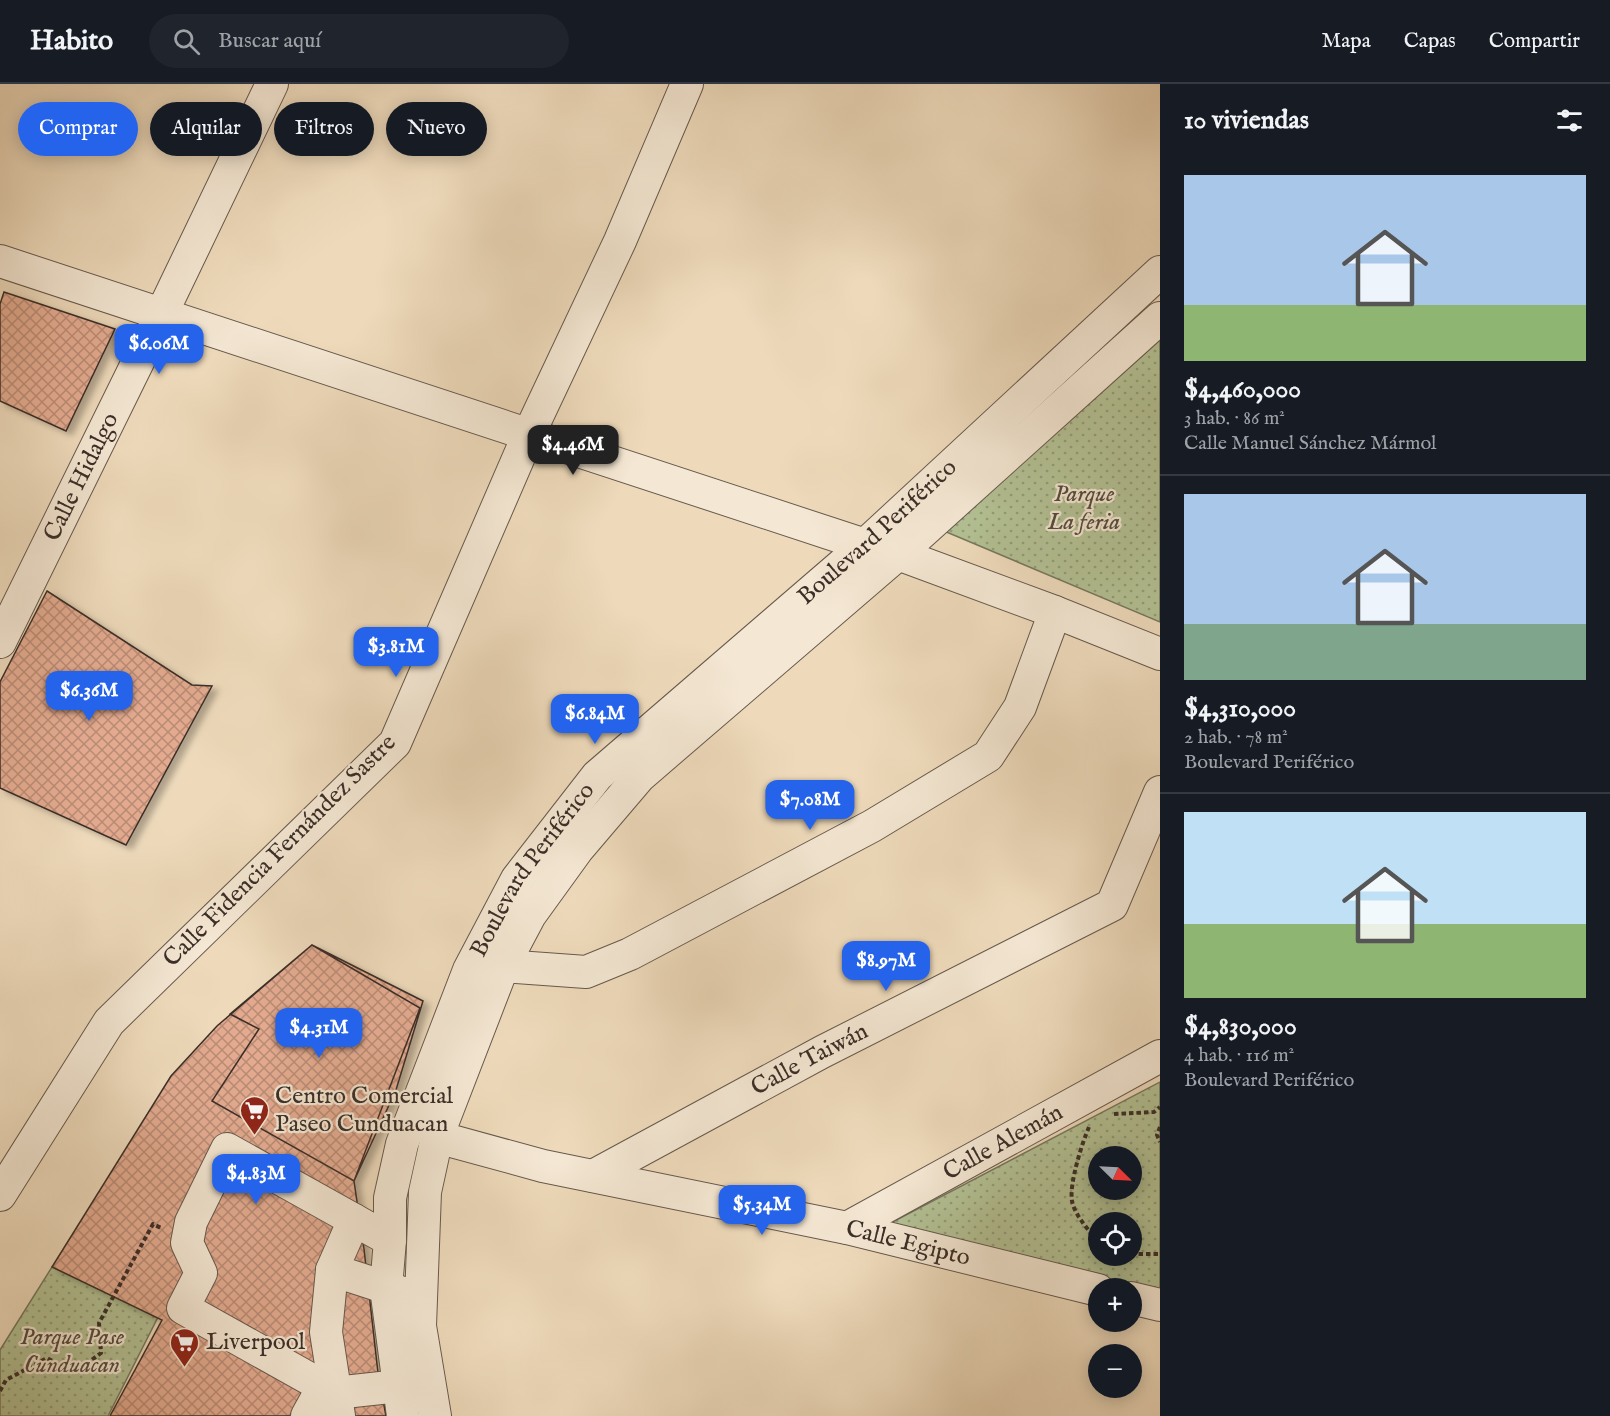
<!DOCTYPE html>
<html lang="es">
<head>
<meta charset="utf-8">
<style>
  :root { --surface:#171b24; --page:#20242c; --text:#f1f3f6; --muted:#9ea1a6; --line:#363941; --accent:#2563eb }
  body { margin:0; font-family:"IM FELL English",serif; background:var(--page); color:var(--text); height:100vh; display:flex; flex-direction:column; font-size:22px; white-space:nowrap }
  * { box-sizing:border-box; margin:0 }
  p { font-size:20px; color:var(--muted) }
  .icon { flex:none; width:33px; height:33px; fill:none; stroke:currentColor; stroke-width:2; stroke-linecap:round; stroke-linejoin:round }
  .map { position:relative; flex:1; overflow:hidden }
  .details { display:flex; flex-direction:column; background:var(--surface); width:450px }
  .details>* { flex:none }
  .top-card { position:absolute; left:18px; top:18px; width:570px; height:54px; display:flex; gap:12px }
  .needle { width:39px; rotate:114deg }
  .controls { position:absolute; left:1088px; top:1062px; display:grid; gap:12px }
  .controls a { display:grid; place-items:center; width:54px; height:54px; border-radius:50%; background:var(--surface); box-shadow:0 3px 15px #0003; font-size:30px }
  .price { position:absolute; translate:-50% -51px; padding:0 14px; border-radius:12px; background:var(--accent); color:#fff; font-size:20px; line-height:39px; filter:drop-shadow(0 2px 3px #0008) }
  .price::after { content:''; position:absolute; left:50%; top:36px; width:18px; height:14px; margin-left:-9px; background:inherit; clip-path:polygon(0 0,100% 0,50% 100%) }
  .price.selected { background:#222; color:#fff }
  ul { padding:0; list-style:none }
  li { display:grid; align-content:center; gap:12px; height:318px; padding:0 24px }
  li+li { border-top:2px solid var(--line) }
  li span { display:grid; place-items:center; height:186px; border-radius:0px; color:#555 }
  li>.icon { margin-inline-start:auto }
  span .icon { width:108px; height:108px; fill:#fffc; stroke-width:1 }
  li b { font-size:26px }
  h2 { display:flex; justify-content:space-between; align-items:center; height:72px; padding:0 24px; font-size:26px }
  .pill { padding:0 21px; border-radius:27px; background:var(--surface); box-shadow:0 3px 15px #0003; font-size:21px; line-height:54px }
  .pill.selected { background:var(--accent); color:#fff }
  header { display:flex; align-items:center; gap:36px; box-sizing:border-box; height:84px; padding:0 30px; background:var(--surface); border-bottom:2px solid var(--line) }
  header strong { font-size:28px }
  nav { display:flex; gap:33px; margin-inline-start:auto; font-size:21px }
  .search { width:420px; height:54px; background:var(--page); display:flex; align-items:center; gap:15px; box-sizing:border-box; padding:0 21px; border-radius:33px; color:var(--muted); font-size:22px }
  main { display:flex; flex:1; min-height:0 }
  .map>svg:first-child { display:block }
</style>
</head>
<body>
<header>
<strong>Habito</strong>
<div class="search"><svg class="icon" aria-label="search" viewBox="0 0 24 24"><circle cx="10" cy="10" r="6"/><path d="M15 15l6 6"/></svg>Buscar aquí</div>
<nav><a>Mapa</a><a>Capas</a><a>Compartir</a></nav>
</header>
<main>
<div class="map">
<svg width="1160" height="1332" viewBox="0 0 1160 1332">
  <defs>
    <pattern id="park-dots" width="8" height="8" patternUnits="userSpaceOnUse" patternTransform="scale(1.5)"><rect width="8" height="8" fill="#b3c194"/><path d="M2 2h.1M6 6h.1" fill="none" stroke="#939d79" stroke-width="1.8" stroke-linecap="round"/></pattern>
    <pattern id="building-cross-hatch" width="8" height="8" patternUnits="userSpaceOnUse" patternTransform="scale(1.5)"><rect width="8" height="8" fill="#e3aa8f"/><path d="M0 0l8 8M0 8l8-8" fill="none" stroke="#b98b75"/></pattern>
    <filter id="shadow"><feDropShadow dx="6" dy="4" stdDeviation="3" flood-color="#0004"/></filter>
  </defs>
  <rect width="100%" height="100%" fill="#eedabb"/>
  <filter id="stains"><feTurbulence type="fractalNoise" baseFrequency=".00333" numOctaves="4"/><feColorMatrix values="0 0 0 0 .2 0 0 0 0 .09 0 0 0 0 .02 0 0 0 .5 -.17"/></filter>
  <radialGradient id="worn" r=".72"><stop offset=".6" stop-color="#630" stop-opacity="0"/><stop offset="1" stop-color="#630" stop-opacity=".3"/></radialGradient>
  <path fill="url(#park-dots)" stroke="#76785e" stroke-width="1.5" fill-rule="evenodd" d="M1160 253V538L944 447Z
    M1160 998V1208L881 1144ZM1098 1072H1131V1106H1098ZM1098 1138H1131V1172H1098Z
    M52 1183 158 1233 108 1332H0V1266Z"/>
  <path fill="url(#building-cross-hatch)" stroke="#3a2e28" stroke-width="1.5" filter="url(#shadow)" d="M4 208 115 245 66 347 0 317V220Z
    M47 507 192 601 212 602 126 761 0 704V598Z
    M312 861 423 917 396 1006 354 1097 364 1165 378 1289 386 1332H110L162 1236 52 1183 171 992 217 942Z
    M312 861 420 924 354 1097 212 1017 259 945 230 930Z"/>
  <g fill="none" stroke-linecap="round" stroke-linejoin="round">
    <defs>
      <g id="minor">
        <path d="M0 177 865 461 898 470 1055 528 1160 570"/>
        <path id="s1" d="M0 558 162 229 272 0"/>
        <path d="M503 882 586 888 630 870 872 742 988 672 1020 623 1055 528"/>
        <path id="s2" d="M437 1053 543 1082 847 1144 1098 1206"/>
        <path id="s3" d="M593 1092 822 968 1112 821 1160 708"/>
        <path d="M0 1111 109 938 395 659 528 352 620 157 687 0"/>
        <path id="s4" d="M847 1144 1160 972"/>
        <path d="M390 1156 227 1065 191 1138 187 1159 201 1189 183 1224 335 1309 399 1302"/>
        <path d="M332 1186 406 1210"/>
        <path d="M1131 1214 1160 1221"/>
        <path d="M307 1332 323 1303"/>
        <path d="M339 1332 326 1248 332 1186 354 1136"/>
        <path id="s5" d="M403 1332 386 1204 390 1156V1114L402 1060 469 886 517 795 597 692 865 461 1160 188"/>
        <path d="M435 1332 420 1242 425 1108 437 1053 503 882 530 831 577 766 640 692 898 470 1160 234"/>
      </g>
    </defs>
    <use href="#minor" stroke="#67594d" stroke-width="34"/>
    <path stroke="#3a2e28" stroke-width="4" stroke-dasharray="4.5 3" stroke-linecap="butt" d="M1114 1030 1154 1028 1160 1023
      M1089 1043C1082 1059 1069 1100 1072 1117 1075 1132 1089 1146 1098 1158
      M1160 1043 1157 1051 1160 1058
      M1131 1170H1160
      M0 1307 6 1296 47 1274 74 1289 101 1269 99 1239 153 1140 163 1145"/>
    <use href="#minor" stroke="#f4e7d3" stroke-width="32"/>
  </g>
  <defs>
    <symbol id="supermarket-pin" viewBox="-11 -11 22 30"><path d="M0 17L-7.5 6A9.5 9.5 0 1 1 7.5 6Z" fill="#8f2418" stroke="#f4e7d3"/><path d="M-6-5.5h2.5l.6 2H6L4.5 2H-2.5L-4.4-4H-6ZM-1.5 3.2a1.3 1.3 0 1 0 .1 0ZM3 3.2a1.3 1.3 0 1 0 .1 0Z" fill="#fff"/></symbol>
  </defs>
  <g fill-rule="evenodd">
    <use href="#supermarket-pin" x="238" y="1010" width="33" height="45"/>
    <use href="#supermarket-pin" x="168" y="1242" width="33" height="45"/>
  </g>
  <g text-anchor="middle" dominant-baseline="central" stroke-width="4.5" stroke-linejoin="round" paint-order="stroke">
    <g font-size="24" fill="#3a2e28" stroke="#f4e7d3">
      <text stroke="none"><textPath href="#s1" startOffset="184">Calle Hidalgo</textPath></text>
      <text stroke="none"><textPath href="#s5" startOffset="1066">Boulevard Periférico</textPath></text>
      <text transform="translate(280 767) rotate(-45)">Calle Fidencia Fernández Sastre</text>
      <text stroke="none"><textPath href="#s5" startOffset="580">Boulevard Periférico</textPath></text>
      <text stroke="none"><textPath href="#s3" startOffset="246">Calle Taiwán</textPath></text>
      <text stroke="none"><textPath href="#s4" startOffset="178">Calle Alemán</textPath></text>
      <text stroke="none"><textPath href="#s2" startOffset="483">Calle Egipto</textPath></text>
    </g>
    <g font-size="24" font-style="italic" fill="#524b3e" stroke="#f4e7d3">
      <text x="1084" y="410">Parque<tspan x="1084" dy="28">La feria</tspan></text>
      <text x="72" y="1253">Parque Pase<tspan x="72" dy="28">Cunduacan</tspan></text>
    </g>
    <g font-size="24" fill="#3a2e28" stroke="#f4e7d3" text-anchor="start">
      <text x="275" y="1012">Centro Comercial<tspan x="275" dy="28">Paseo Cunduacan</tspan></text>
      <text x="206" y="1258">Liverpool</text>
    </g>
  </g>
  <rect width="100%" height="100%" filter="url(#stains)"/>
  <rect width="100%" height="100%" fill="url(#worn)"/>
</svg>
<div class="controls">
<a><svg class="needle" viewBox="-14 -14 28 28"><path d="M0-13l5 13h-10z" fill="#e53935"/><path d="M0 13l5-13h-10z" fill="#9ea1a6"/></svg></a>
<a><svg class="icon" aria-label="locate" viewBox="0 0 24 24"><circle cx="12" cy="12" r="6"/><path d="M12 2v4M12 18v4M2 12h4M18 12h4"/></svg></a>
<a>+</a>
<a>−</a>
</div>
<b class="price" style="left:159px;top:291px">$6.06M</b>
<b class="price selected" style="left:573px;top:392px">$4.46M</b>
<b class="price" style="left:396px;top:594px">$3.81M</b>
<b class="price" style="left:89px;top:638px">$6.36M</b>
<b class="price" style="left:595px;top:661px">$6.84M</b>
<b class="price" style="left:810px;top:747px">$7.08M</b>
<b class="price" style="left:886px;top:908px">$8.97M</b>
<b class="price" style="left:319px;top:975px">$4.31M</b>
<b class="price" style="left:256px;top:1121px">$4.83M</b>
<b class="price" style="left:762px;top:1152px">$5.34M</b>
<div class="top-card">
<a class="pill selected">Comprar</a>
<a class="pill">Alquilar</a>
<a class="pill">Filtros</a>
<a class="pill">Nuevo</a>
</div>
</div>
<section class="details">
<h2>10 viviendas<svg class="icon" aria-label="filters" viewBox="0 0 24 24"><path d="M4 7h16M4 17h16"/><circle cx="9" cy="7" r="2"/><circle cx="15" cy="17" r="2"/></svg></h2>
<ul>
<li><span style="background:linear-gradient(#a9c7e8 70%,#8fb573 0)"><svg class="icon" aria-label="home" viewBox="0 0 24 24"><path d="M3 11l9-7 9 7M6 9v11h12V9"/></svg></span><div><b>$4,460,000</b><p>3 hab. · 86 m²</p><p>Calle Manuel Sánchez Mármol</p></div></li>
<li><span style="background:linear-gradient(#a9c7e8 70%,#7fa58c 0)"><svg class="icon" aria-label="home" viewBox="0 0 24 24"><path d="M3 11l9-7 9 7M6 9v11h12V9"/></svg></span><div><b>$4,310,000</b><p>2 hab. · 78 m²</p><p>Boulevard Periférico</p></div></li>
<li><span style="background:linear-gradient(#bfe0f5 60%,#8fb573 0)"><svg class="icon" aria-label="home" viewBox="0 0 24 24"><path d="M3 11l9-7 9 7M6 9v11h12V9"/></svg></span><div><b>$4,830,000</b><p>4 hab. · 116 m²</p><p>Boulevard Periférico</p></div></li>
</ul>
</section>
</main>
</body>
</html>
